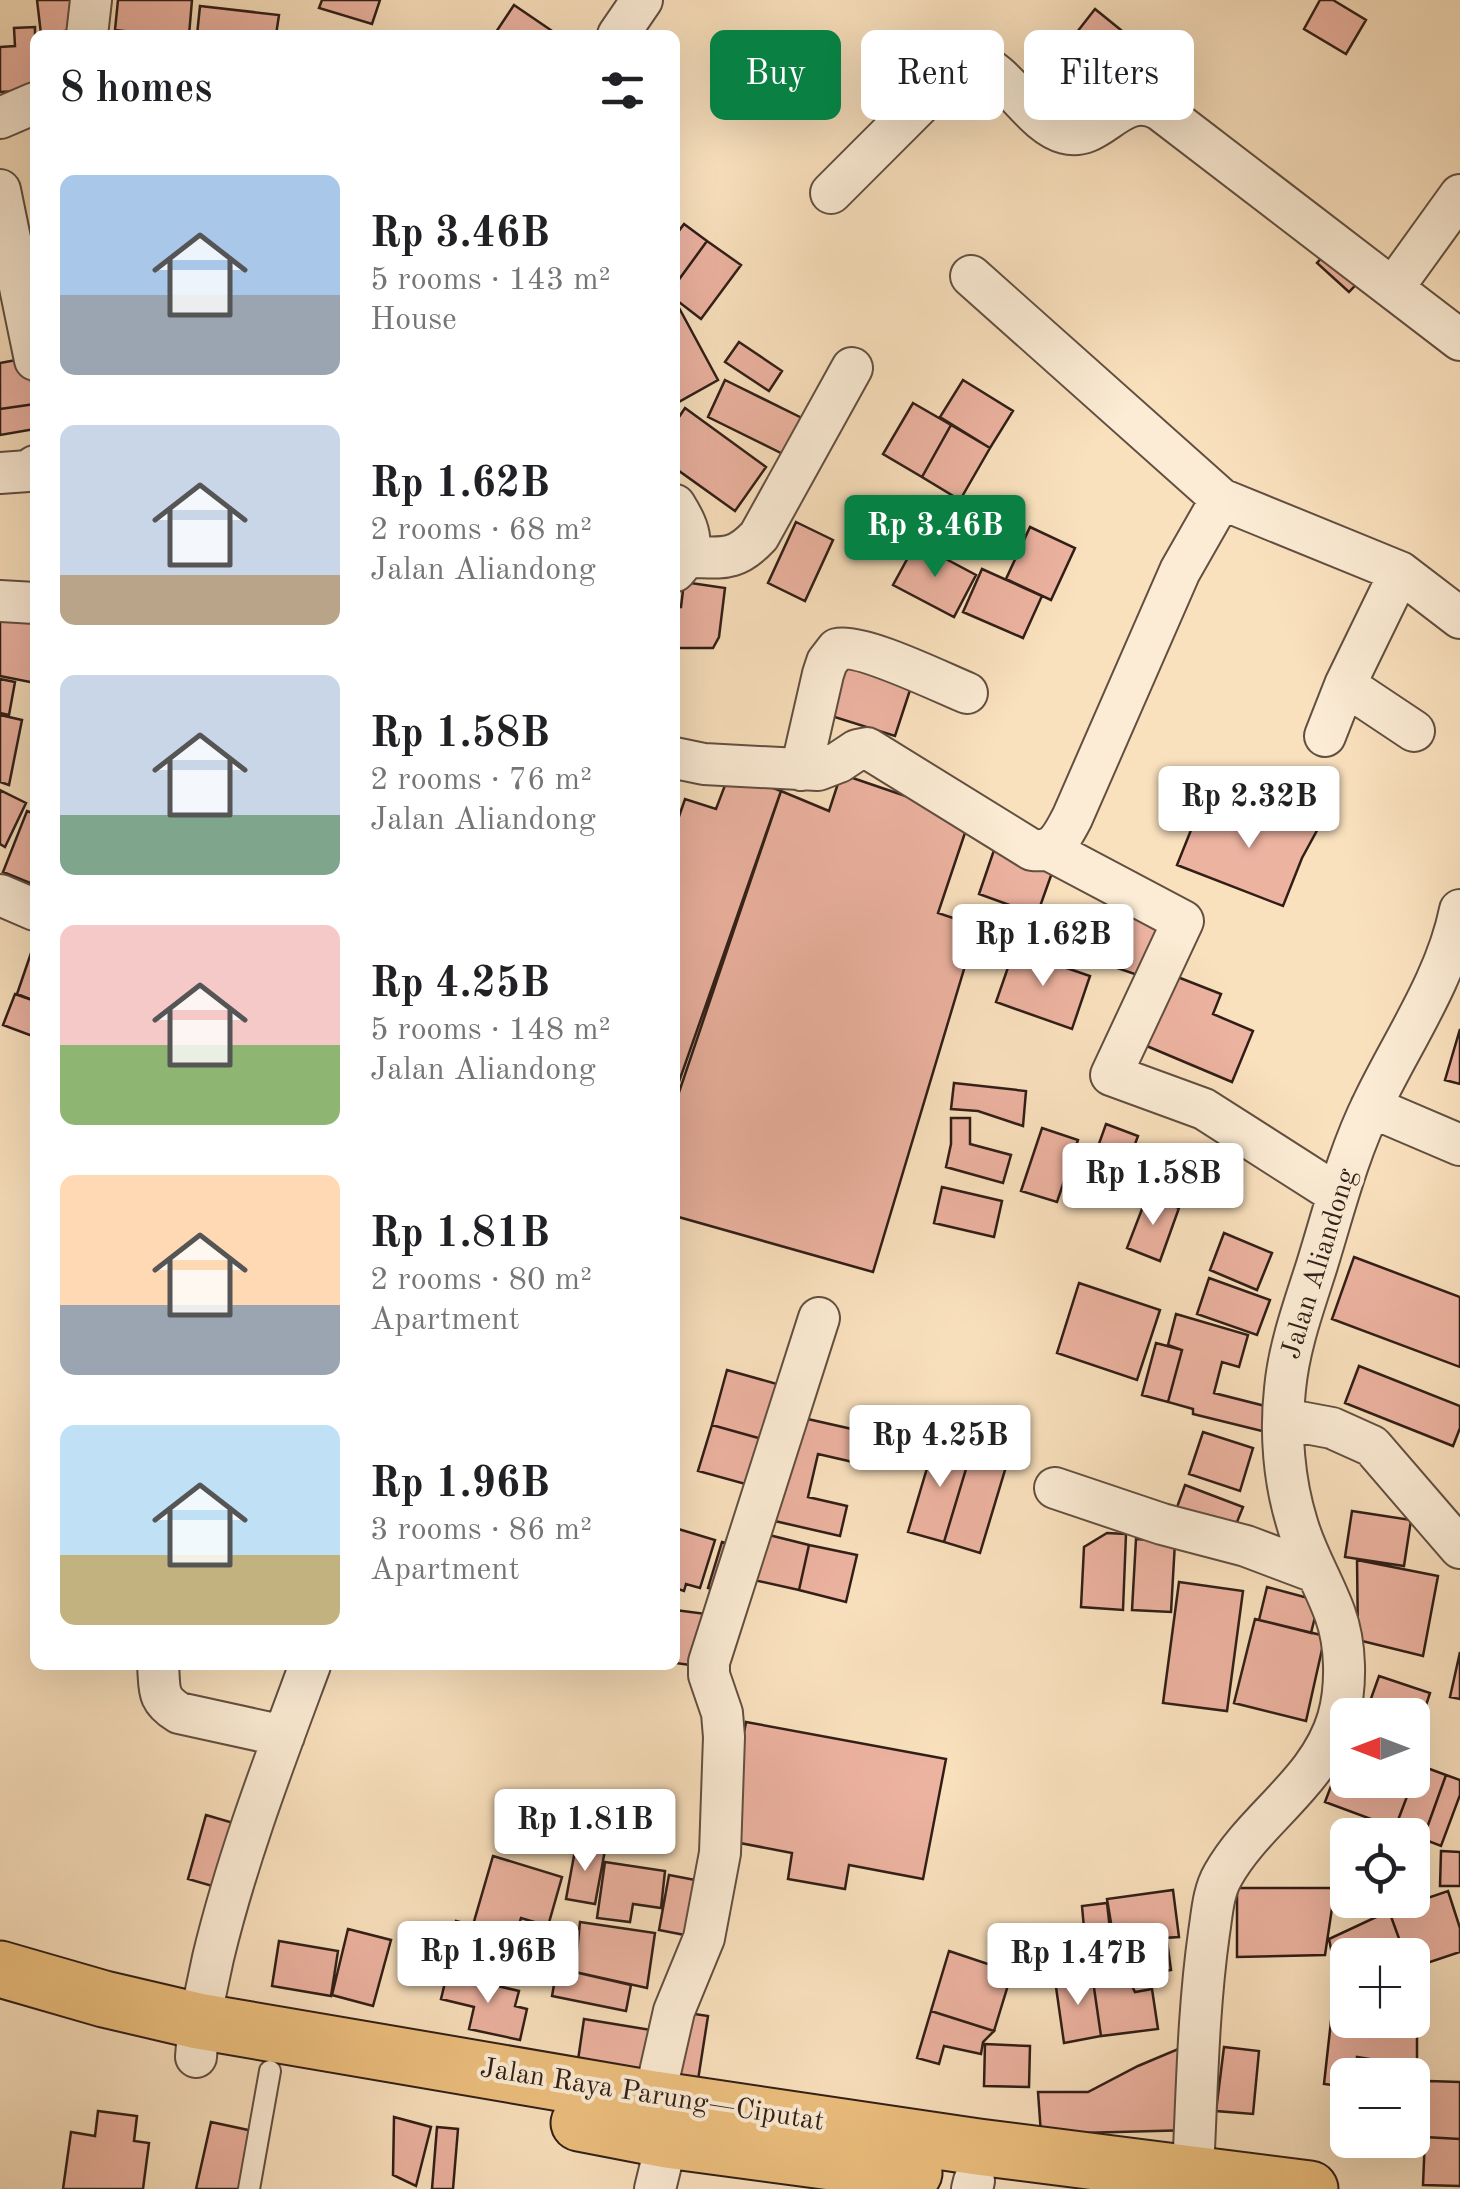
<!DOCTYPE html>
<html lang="en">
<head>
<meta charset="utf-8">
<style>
  :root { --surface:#fff; --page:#f6f6f6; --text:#202124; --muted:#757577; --accent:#0b8043 }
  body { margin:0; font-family:"Old Standard TT",serif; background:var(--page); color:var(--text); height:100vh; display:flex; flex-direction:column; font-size:38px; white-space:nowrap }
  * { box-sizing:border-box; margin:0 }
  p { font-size:32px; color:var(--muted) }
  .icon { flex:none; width:55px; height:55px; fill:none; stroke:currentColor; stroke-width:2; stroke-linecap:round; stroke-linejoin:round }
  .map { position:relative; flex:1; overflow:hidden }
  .side { position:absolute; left:30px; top:30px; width:650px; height:1640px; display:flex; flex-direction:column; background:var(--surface); border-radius:15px; box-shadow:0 10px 40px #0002 }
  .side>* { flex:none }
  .hud { position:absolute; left:710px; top:30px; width:600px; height:90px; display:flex; gap:20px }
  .needle { width:65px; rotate:270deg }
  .buttons { position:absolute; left:1330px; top:1698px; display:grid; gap:20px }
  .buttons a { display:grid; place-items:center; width:100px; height:100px; border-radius:15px; background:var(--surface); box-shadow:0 10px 40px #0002; font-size:50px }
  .price { position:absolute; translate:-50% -85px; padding:0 22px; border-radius:10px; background:#fff; color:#222; font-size:32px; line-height:65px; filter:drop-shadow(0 2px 5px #0008) }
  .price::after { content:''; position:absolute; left:50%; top:60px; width:30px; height:22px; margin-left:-15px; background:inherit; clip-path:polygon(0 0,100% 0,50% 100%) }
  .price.active { background:var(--accent); color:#fff }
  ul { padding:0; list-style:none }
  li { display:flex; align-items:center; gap:30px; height:250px; padding:0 30px }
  li span { display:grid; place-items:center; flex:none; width:280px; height:200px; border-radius:15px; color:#555 }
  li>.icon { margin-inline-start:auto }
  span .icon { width:120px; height:120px; fill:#fffc; stroke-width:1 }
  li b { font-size:42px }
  h2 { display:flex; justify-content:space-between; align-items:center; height:120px; padding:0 30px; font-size:42px }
  .pill { padding:0 35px; border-radius:15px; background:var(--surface); box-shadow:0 10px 40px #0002; font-size:35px; line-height:90px }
  .pill.active { background:var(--accent); color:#fff }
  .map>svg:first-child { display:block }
</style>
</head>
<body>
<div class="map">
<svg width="1460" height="2189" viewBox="0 0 1460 2189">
  <rect width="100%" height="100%" fill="#fae1be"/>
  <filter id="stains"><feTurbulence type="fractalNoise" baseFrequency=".002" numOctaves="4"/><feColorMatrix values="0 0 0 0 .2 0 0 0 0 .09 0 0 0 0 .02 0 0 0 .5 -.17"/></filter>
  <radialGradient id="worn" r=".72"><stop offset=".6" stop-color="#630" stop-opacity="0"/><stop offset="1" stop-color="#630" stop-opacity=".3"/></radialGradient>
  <path fill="#edb3a1" stroke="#301e17" stroke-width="2.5" d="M37 0H78L81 29 41 34Z
    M118 0H192L189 35H142V33L115 30Z
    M322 0H380L372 24 319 8Z
    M1320 0H1333L1366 20 1346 54 1304 29Z
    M514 5 558 35H494Z
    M200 6 279 15 276 35H197Z
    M1095 9 1132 39 1107 71 1070 41Z
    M35 27V90L0 92V47L15 46 14 28Z
    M684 224 707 241 675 285V236Z
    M707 241 741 265 701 319 675 299V285Z
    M1333 245 1365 275 1349 292 1317 263Z
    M678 306 718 380 675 404V308Z
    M739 342 782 371 769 391 725 362Z
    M27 358 35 404 0 409V363Z
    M725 380 804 419 787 456 708 417Z
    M963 380 1013 411 990 448 940 417Z
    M913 403 951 425 922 477 883 454Z
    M35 404V429L0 435V409Z
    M685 408 766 467 735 511 675 468V423Z
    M951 425 990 448 960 500 922 477Z
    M957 501 985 516 962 556 935 540Z
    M796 522 833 540 805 601 768 583Z
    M1030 527 1075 548 1051 600 1006 579Z
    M916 543 976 575 954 617 893 585Z
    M982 569 1042 596 1023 638 963 612Z
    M684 582 725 588 719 637 713 648H675V607H681Z
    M0 608 35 615V683L0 676Z
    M842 661 912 684 895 736 825 714Z
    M0 679 15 682 9 715 0 713Z
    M0 715 22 720 9 785 0 782Z
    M730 772 781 791 675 1093V828L685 799 716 809Z
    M841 774 970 818 938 913 977 926 873 1272 675 1216V1104L781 791 829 811Z
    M0 790 26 803 5 847 0 844Z
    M1269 804 1320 825 1302 858 1283 906 1177 865 1201 805 1259 828Z
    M27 811 35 814V885L3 872Z
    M994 850 1053 870 1037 915 979 894Z
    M1122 902 1168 918 1146 978 1100 962Z
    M1014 950 1090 976 1072 1029 996 1002Z
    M31 953 35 954V1001L17 994Z
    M1175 976 1221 994 1213 1014 1253 1031 1232 1082 1142 1044Z
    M15 994 35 1001V1037L3 1025Z
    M1460 1029V1084L1445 1080Z
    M954 1083 1026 1091 1023 1126 978 1111 951 1109Z
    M951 1118H970V1144L1011 1155 1003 1183 946 1167 951 1144Z
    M1106 1124 1138 1136 1112 1206 1081 1194Z
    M1042 1128 1078 1140 1057 1202 1021 1191Z
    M942 1187 1002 1201 994 1237 934 1223Z
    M1147 1196 1179 1208 1160 1261 1127 1248Z
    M1224 1233 1272 1253 1257 1290 1210 1270Z
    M1354 1257 1460 1297V1367L1332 1319Z
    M1209 1278 1270 1300 1257 1335 1197 1314Z
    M1079 1283 1160 1310 1137 1380 1057 1353Z
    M1176 1314 1248 1335 1239 1367 1222 1362 1214 1393 1269 1407 1262 1431 1193 1414V1409L1168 1402 1182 1350 1168 1345Z
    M1156 1343 1182 1350 1168 1402 1142 1395Z
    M1359 1366 1460 1406V1428L1453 1446 1345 1403Z
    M727 1370 777 1384 762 1439 712 1425Z
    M790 1415 874 1434 866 1465 818 1454 808 1497 847 1506 840 1536 766 1519Z
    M712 1425 762 1439 749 1485 698 1471Z
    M1203 1432 1253 1448 1240 1491 1189 1474Z
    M936 1438 972 1449 944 1542 908 1532Z
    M972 1449 1008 1460 980 1553 944 1542Z
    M1185 1485 1243 1507 1233 1532 1176 1510Z
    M1352 1511 1411 1520 1404 1566 1345 1557Z
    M675 1528 715 1540 700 1588 686 1584 684 1591 675 1588Z
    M1107 1533 1126 1534 1123 1610 1081 1607 1084 1547Z
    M765 1534 809 1545 799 1590 754 1580Z
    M1136 1539 1175 1542 1171 1612 1132 1610Z
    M722 1542 739 1547 726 1594 708 1588Z
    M809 1545 857 1555 846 1602 799 1590Z
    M1357 1560 1438 1576 1423 1656 1358 1640Z
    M1179 1582 1243 1591 1227 1711 1163 1703Z
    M1267 1587 1319 1601 1311 1633 1259 1620Z
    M675 1610 714 1615 706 1667 675 1663Z
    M1255 1619 1325 1636 1306 1721 1234 1703Z
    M1460 1652V1699L1450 1697Z
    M1379 1676 1430 1693 1420 1724 1412 1722V1715H1392L1368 1707Z
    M746 1722 946 1759 923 1879 849 1865 845 1889 788 1879 792 1853 724 1840Z
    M1348 1741V1780H1412V1763L1419 1765 1395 1828 1325 1802Z
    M1419 1765 1446 1775 1423 1839 1395 1828Z
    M1446 1775 1460 1780V1795L1441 1846 1423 1839Z
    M206 1815 237 1824 219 1888 188 1879Z
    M576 1845 605 1850 595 1904 566 1899Z
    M1441 1851 1460 1852V1886H1440Z
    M493 1856 562 1877 548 1926 521 1918 515 1937 473 1925Z
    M605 1862 665 1871 661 1908 633 1904 630 1922 597 1918Z
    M669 1875 711 1883 700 1938 659 1930Z
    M1237 1888H1335L1325 1955 1237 1957Z
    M1173 1890 1179 1937 1114 1941 1107 1899Z
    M1448 1891 1460 1928V1952L1412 1968V1955H1405L1389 1911Z
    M1107 1903 1112 1947 1086 1950 1082 1906Z
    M1389 1911 1405 1955H1348V1990L1340 1993 1329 1939Z
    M456 1921 515 1937 503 1982 444 1965Z
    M580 1922 655 1933 647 1988 575 1972Z
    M348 1929 391 1940 373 2006 332 1995Z
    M279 1941 338 1951 331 1996 272 1986Z
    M1167 1941 1171 1970 1137 1976 1132 1947Z
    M949 1951 1012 1972 994 2031 931 2011Z
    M557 1968 631 1985 626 2011 552 1996Z
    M447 1974 519 1991 515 2006 527 2009 520 2040 469 2029 474 2007 441 1999Z
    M1092 1974H1126L1135 1992 1152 1989 1158 2029 1101 2036Z
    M1092 1974 1101 2036 1064 2043 1055 1980Z
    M675 2011 708 2016 698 2080 666 2075Z
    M931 2011 994 2031 983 2042 981 2054 944 2046 939 2064 917 2058Z
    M584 2019 651 2030 645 2070 578 2060Z
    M1331 2021 1384 2027H1417V2107H1412V2075H1376V2060L1357 2057 1355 2075H1348V2087L1324 2084Z
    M985 2044 1030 2046 1029 2087 984 2086Z
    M1190 2044 1193 2130 1041 2134 1038 2092H1088L1138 2066Z
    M1224 2047 1259 2051 1253 2114 1216 2111Z
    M1428 2081 1460 2082V2139L1425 2137Z
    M98 2111 137 2116 134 2141 149 2143 143 2189H63L71 2132 95 2136Z
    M394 2117 431 2127 416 2186 393 2175Z
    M211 2122 253 2131 241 2189H196Z
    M437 2127 458 2129 453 2189H432Z
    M1425 2137 1460 2139V2186L1423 2185Z"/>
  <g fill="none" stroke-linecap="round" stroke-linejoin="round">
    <defs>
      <path id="lane" d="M249 2189 270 2071"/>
      <path id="street" d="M87 35 91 0
        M618 35 642 0
        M0 118 35 103
        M0 190 35 360
        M831 193 960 64 971 60C1006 69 1032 125 1065 133 1101 143 1120 88 1160 110L1460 340
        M971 276 1221 499 1400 572 1460 618
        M1393 288 1460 195
        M0 473 28 471 35 466
        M675 505C691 531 697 547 675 571
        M687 557C721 557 734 563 759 536L852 368
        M0 601 35 603
        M1345 685 1414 731
        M1325 736 1345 685 1400 572
        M675 758 704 764 818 770 839 762 857 750 867 748 1032 850C1056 853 1062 836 1072 818L1180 571 1221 499
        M801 770 823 674 827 662 837 649C861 643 940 682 967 693
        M1049 850 1183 921 1111 1075 1204 1109 1337 1194
        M0 895 35 910
        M1371 1107 1460 1145
        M1284 1419 1332 1428 1372 1446 1460 1548
        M1055 1488 1162 1524 1246 1546 1315 1572
        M158 1665C160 1689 156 1699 179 1713L284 1736
        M196 2057C198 2023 206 1992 213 1958 237 1858 274 1762 310 1665
        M654 2099 674 2011 704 1938 720 1853 724 1737 722 1713 709 1675V1662L819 1318
        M655 2189 667 2140
        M972 2189 974 2181
        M1192 2189C1197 2104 1197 2018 1209 1933 1212 1914 1213 1892 1223 1875 1255 1818 1319 1783 1338 1718 1347 1686 1346 1644 1335 1614 1324 1583 1306 1555 1297 1523 1284 1481 1280 1433 1285 1389 1289 1346 1304 1306 1317 1265 1334 1210 1348 1153 1374 1101 1404 1039 1446 979 1460 910"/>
      <path id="highway" d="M0 1969 104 1999 198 2021 654 2099 978 2147 1310 2189
        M579 2123 667 2140 914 2173"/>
    </defs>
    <use href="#lane" stroke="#624f41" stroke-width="24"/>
    <use href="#street" stroke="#624f41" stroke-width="44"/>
    <use href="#highway" stroke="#301e17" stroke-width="59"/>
    <use href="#lane" stroke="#fcecd5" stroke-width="20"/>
    <use href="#street" stroke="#fcecd5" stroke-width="40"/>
    <use href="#highway" stroke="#edc07f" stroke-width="55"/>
  </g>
  <g text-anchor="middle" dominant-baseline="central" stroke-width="8" stroke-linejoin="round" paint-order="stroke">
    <g font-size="28" fill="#301e17" stroke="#fcecd5">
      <text transform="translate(1320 1264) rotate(-73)">Jalan Aliandong</text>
      <text transform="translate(652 2096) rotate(9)">Jalan Raya Parung—Ciputat</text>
    </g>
  </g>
  <rect width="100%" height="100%" filter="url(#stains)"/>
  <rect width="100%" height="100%" fill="url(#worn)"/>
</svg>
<div class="buttons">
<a><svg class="needle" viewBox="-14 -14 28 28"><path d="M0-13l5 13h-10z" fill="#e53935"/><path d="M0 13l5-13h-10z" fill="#757577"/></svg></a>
<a><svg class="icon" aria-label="locate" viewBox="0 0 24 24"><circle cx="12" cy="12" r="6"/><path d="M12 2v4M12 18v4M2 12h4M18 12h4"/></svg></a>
<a>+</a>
<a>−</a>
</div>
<b class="price active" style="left:935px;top:580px">Rp 3.46B</b>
<b class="price" style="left:1249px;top:851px">Rp 2.32B</b>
<b class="price" style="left:1043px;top:989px">Rp 1.62B</b>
<b class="price" style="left:1153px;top:1228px">Rp 1.58B</b>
<b class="price" style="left:940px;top:1490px">Rp 4.25B</b>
<b class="price" style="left:585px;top:1874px">Rp 1.81B</b>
<b class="price" style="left:488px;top:2006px">Rp 1.96B</b>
<b class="price" style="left:1078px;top:2008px">Rp 1.47B</b>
<div class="hud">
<a class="pill active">Buy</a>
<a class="pill">Rent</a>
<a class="pill">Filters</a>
</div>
<section class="side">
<h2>8 homes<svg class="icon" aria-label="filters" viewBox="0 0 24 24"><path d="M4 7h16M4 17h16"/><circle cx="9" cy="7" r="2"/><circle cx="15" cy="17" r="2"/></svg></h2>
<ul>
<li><span style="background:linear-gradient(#a9c7e8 60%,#9aa5b1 0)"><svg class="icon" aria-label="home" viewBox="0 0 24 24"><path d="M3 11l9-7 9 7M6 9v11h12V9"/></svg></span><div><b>Rp 3.46B</b><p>5 rooms · 143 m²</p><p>House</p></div></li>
<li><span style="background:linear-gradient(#c9d6e8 75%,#b9a48a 0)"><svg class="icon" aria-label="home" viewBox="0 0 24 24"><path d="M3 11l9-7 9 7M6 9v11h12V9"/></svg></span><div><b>Rp 1.62B</b><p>2 rooms · 68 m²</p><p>Jalan Aliandong</p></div></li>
<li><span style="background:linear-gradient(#c9d6e8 70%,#7fa58c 0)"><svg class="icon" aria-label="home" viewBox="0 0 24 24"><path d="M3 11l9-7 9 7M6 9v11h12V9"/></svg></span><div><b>Rp 1.58B</b><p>2 rooms · 76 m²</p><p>Jalan Aliandong</p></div></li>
<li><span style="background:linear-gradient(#f6c9c9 60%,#8fb573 0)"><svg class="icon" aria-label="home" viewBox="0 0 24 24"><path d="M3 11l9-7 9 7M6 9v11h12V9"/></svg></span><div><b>Rp 4.25B</b><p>5 rooms · 148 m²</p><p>Jalan Aliandong</p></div></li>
<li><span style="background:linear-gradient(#ffd9b3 65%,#9aa5b1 0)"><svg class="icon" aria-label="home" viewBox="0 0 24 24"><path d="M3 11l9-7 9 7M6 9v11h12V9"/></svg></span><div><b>Rp 1.81B</b><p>2 rooms · 80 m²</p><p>Apartment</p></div></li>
<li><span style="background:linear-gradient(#bfe0f5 65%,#c2b280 0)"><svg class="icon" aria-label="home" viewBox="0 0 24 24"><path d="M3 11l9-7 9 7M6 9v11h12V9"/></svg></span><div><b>Rp 1.96B</b><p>3 rooms · 86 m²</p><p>Apartment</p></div></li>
</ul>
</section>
</div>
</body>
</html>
